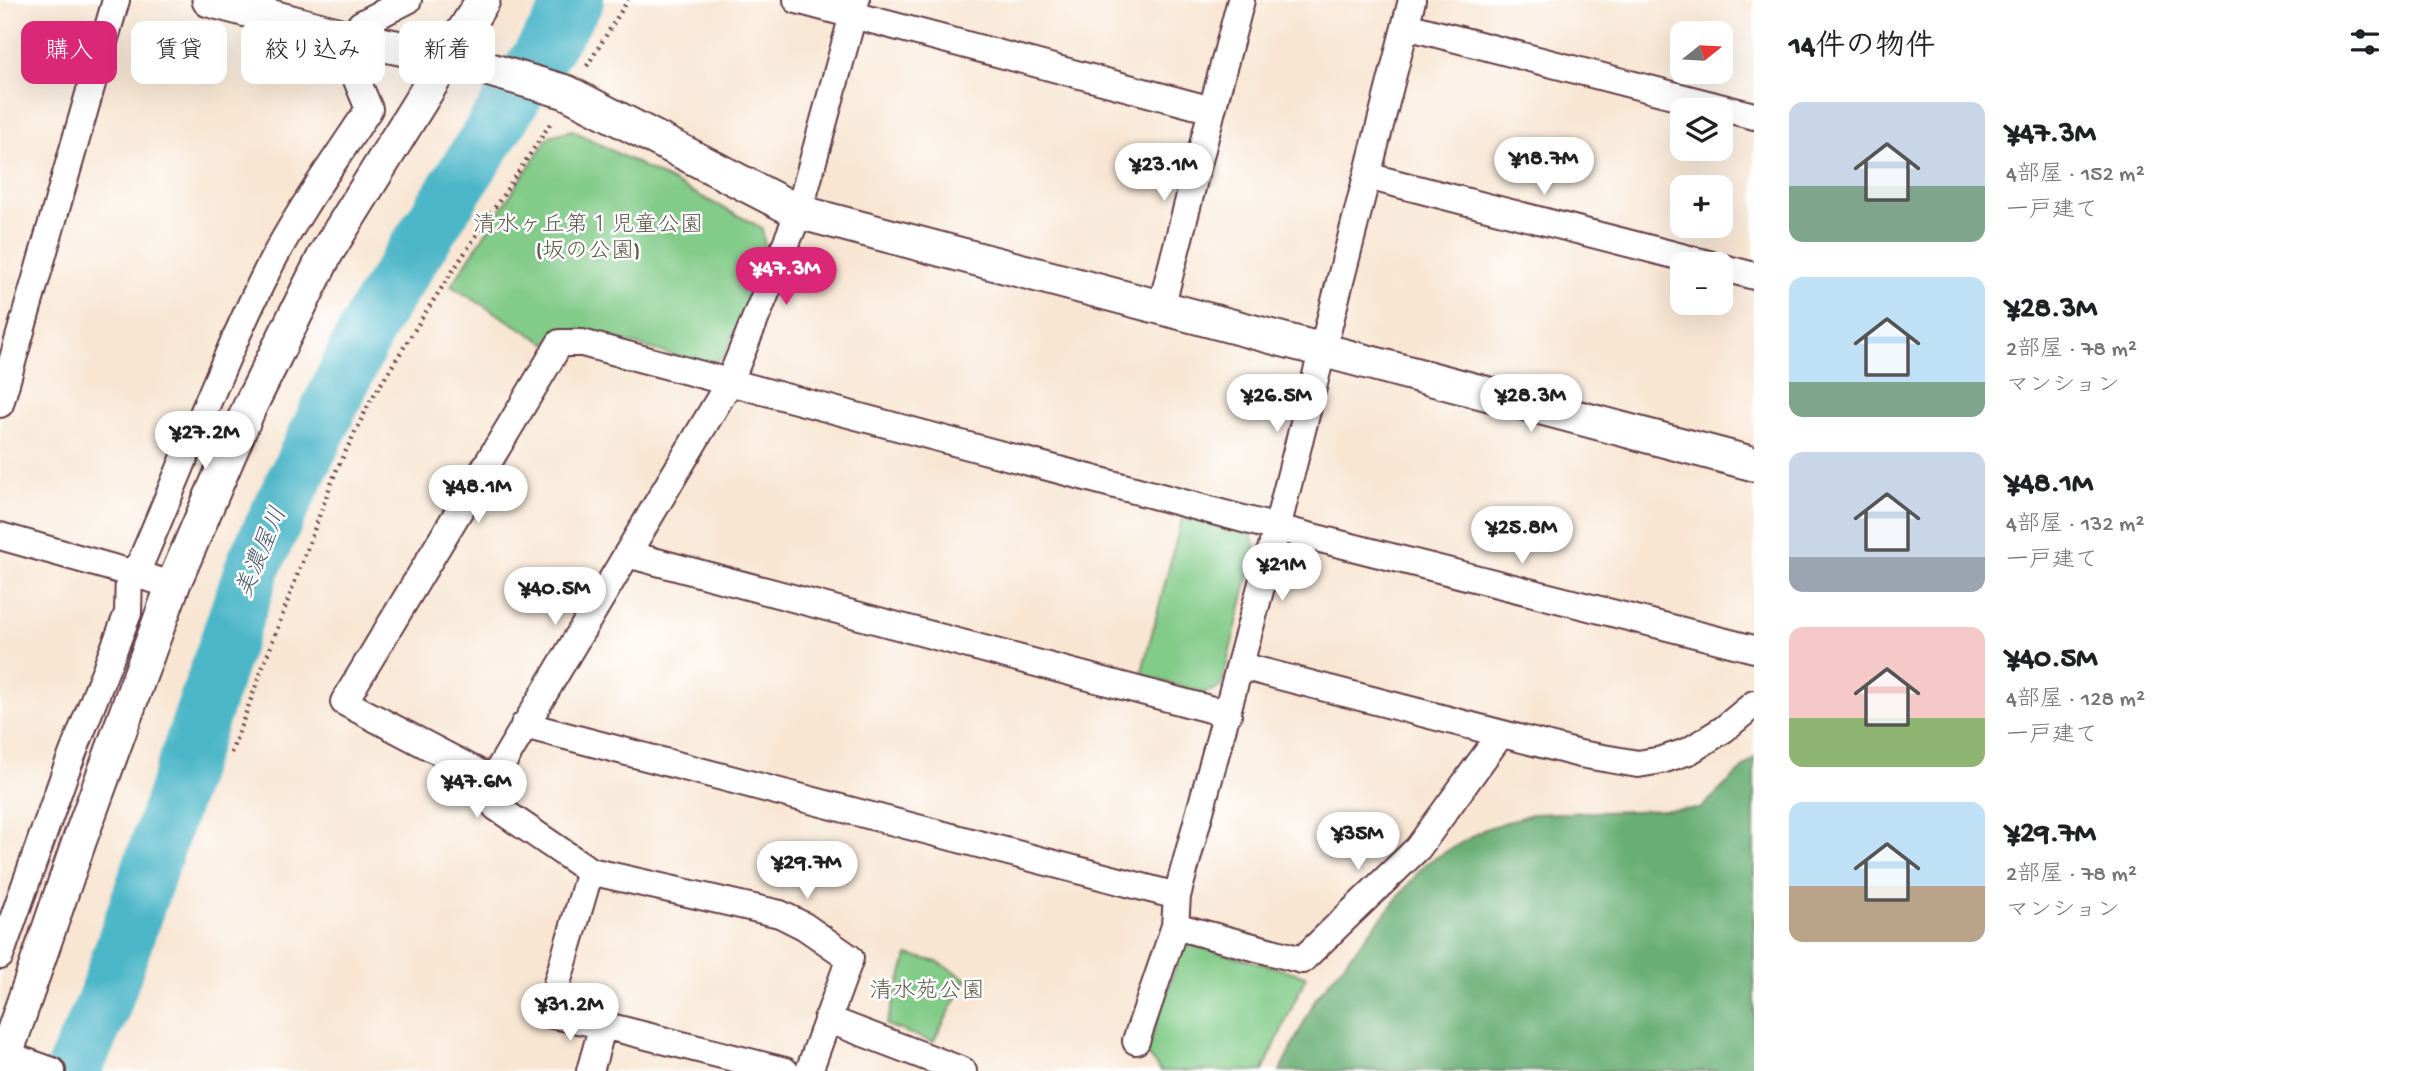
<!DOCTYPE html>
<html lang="ja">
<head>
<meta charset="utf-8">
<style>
  :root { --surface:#fff; --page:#f6f6f6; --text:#202124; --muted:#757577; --accent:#db2777 }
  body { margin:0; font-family:"Gochi Hand","Klee One",sans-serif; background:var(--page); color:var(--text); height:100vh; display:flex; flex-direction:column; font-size:26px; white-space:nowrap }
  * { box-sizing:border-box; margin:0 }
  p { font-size:23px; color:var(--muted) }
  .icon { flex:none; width:38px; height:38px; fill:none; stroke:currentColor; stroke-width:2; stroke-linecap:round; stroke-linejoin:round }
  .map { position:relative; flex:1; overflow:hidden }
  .sheet { display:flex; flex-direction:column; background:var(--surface); width:665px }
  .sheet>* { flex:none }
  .guide { position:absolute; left:21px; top:21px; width:665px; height:63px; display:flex; gap:14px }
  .needle { width:46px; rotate:72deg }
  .fabs { position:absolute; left:1670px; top:21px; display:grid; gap:14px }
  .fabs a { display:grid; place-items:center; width:63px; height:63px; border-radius:14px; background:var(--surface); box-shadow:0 7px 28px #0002; font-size:35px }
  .price { position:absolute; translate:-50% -60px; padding:0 16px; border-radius:24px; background:#fff; color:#222; font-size:23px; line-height:46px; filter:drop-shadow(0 2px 4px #0008) }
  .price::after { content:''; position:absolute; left:50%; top:42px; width:21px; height:16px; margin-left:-10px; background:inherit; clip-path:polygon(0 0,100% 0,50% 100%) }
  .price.current { background:var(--accent); color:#fff }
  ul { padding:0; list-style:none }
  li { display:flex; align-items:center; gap:21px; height:175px; padding:0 35px }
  li span { display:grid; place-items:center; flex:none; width:196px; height:140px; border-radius:14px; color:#555 }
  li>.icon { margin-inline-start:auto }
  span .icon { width:84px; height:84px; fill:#fffc; stroke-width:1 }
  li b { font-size:30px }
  h2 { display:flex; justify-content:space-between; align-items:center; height:84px; padding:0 35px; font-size:30px }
  .chip { padding:0 24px; border-radius:14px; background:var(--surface); box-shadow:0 7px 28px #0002; font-size:24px; line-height:63px }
  .chip.current { background:var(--accent); color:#fff }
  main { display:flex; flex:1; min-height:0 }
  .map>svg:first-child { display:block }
</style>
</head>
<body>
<main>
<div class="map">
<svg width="1754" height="1071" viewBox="0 0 1754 1071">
  <rect width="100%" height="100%" fill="#fff"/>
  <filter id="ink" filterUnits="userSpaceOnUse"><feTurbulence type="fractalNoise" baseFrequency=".0143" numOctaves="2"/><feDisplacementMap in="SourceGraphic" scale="14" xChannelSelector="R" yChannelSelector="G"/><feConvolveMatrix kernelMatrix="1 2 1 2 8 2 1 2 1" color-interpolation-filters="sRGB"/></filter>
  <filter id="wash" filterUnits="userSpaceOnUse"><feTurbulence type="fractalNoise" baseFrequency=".00686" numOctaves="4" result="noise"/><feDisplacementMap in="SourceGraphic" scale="28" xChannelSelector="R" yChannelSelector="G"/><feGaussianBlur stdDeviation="1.57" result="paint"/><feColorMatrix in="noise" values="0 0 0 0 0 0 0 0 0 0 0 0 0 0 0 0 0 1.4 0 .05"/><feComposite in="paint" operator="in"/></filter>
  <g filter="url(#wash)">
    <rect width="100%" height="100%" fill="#f8e6d3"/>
    <path fill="#82cb88" stroke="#66755a" stroke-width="2" d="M572 130 762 228 766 255 725 355 709 365 580 329 575 333 558 328 547 344 451 286 549 136Z
      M1182 518 1250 534 1256 546 1221 687 1204 693 1141 675Z
      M1190 944 1306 976 1263 1071H1161L1146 1054 1181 950Z
      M908 955 938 962 967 979 933 1042 886 1025Z"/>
    <path fill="#69af74" stroke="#5a6750" stroke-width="2" d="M1754 758V1071H1280L1316 998 1425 864 1485 829 1532 814 1700 809Z"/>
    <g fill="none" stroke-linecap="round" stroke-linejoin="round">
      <path stroke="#4bb6c8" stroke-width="56" d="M73 1071 102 1008 254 564 373 317 576 0"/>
    </g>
  </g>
  <g filter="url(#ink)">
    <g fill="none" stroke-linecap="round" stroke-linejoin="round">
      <defs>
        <path id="minor" d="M797 0 853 15 856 0
          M1412 0 1277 528 1177 896 1175 926 1302 960 1418 848 1501 734
          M1406 26 1754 116
          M1367 176 1709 264
          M1720 267 1754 276
          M1161 308 1212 110
          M0 404 116 0
          M0 536 173 585
          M627 554 1228 714
          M1241 666 1580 754 1638 764 1662 760 1689 751 1724 729 1754 704
          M524 725 1177 896
          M493 780 344 702 560 343H582L1277 528 1754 649
          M590 871 548 1014 603 1025 785 1071
          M0 956 65 773 128 613 129 573 140 564C182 467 220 366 267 271 296 214 334 162 369 109L344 49 361 24 408 0
          M827 1019 963 1071
          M1136 1041 1175 926
          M0 1059 24 1061 52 1071
          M590 1071 603 1025
          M809 1071 850 958 804 926 780 914 590 871 496 807 486 791 729 383 799 212 853 15 1212 110 1241 0"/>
        <path id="tertiary" d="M209 0 351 38 449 58 566 92 799 212 1754 464
          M0 1071 80 839 173 585 250 406 325 255 483 0"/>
      </defs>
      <use href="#minor" stroke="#643d44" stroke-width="30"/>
      <use href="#tertiary" stroke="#643d44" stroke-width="37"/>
      <path stroke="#643d44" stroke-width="4.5" stroke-dasharray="2 5" stroke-linecap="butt" d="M587 66 628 0
        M231 753 336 471 371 400 429 307 552 121"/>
      <use href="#minor" stroke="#fff" stroke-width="26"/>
      <use href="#tertiary" stroke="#fff" stroke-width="33"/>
    </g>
  </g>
  <g text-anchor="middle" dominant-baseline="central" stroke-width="5" stroke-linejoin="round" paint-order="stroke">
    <g font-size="23" fill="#5e5b4c" stroke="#fff">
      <text x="588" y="226">清水ヶ丘第１児童公園<tspan x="588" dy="26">(坂の公園)</tspan></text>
      <text x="927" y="992">清水苑公園</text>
    </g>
    <g font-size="24" font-style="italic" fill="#4a5b6a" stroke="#fff">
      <text transform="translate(263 553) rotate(-67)">美濃屋川</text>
    </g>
  </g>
</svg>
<div class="fabs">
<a><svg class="needle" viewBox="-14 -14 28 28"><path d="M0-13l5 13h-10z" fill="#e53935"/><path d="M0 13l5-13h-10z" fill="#757577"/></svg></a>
<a><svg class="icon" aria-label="layers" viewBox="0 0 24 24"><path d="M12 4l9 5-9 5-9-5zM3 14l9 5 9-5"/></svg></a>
<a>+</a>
<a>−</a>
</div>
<b class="price" style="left:1544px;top:197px">¥18.7M</b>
<b class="price" style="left:1164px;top:203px">¥23.1M</b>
<b class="price current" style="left:786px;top:307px">¥47.3M</b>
<b class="price" style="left:1277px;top:434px">¥26.5M</b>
<b class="price" style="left:1531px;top:434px">¥28.3M</b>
<b class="price" style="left:205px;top:471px">¥27.2M</b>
<b class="price" style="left:478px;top:525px">¥48.1M</b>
<b class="price" style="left:1522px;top:566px">¥25.8M</b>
<b class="price" style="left:1282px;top:603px">¥21M</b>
<b class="price" style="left:555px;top:627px">¥40.5M</b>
<b class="price" style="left:477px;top:820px">¥47.6M</b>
<b class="price" style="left:1358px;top:872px">¥35M</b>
<b class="price" style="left:807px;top:901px">¥29.7M</b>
<b class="price" style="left:570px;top:1043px">¥31.2M</b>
<div class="guide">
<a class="chip current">購入</a>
<a class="chip">賃貸</a>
<a class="chip">絞り込み</a>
<a class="chip">新着</a>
</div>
</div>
<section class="sheet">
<h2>14件の物件<svg class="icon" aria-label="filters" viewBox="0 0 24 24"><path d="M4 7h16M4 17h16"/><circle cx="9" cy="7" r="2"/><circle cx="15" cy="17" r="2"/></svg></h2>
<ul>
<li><span style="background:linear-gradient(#c9d6e8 60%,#7fa58c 0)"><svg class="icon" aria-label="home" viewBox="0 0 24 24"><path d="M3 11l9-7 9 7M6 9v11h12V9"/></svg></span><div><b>¥47.3M</b><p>4部屋 · 152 m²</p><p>一戸建て</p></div></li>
<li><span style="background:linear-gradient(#bfe0f5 75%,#7fa58c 0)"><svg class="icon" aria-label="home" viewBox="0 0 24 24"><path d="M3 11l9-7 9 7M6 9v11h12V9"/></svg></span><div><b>¥28.3M</b><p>2部屋 · 78 m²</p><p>マンション</p></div></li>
<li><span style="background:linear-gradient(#c9d6e8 75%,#9aa5b1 0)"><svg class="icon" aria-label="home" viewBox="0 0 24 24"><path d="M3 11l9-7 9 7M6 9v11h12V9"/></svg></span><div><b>¥48.1M</b><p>4部屋 · 132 m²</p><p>一戸建て</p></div></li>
<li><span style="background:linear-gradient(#f6c9c9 65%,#8fb573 0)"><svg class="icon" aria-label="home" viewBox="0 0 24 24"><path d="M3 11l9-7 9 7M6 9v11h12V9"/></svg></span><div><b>¥40.5M</b><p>4部屋 · 128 m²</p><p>一戸建て</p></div></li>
<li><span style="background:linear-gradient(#bfe0f5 60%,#b9a48a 0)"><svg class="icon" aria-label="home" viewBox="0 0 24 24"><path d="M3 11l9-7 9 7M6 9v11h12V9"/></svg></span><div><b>¥29.7M</b><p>2部屋 · 78 m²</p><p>マンション</p></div></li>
</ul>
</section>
</main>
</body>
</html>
